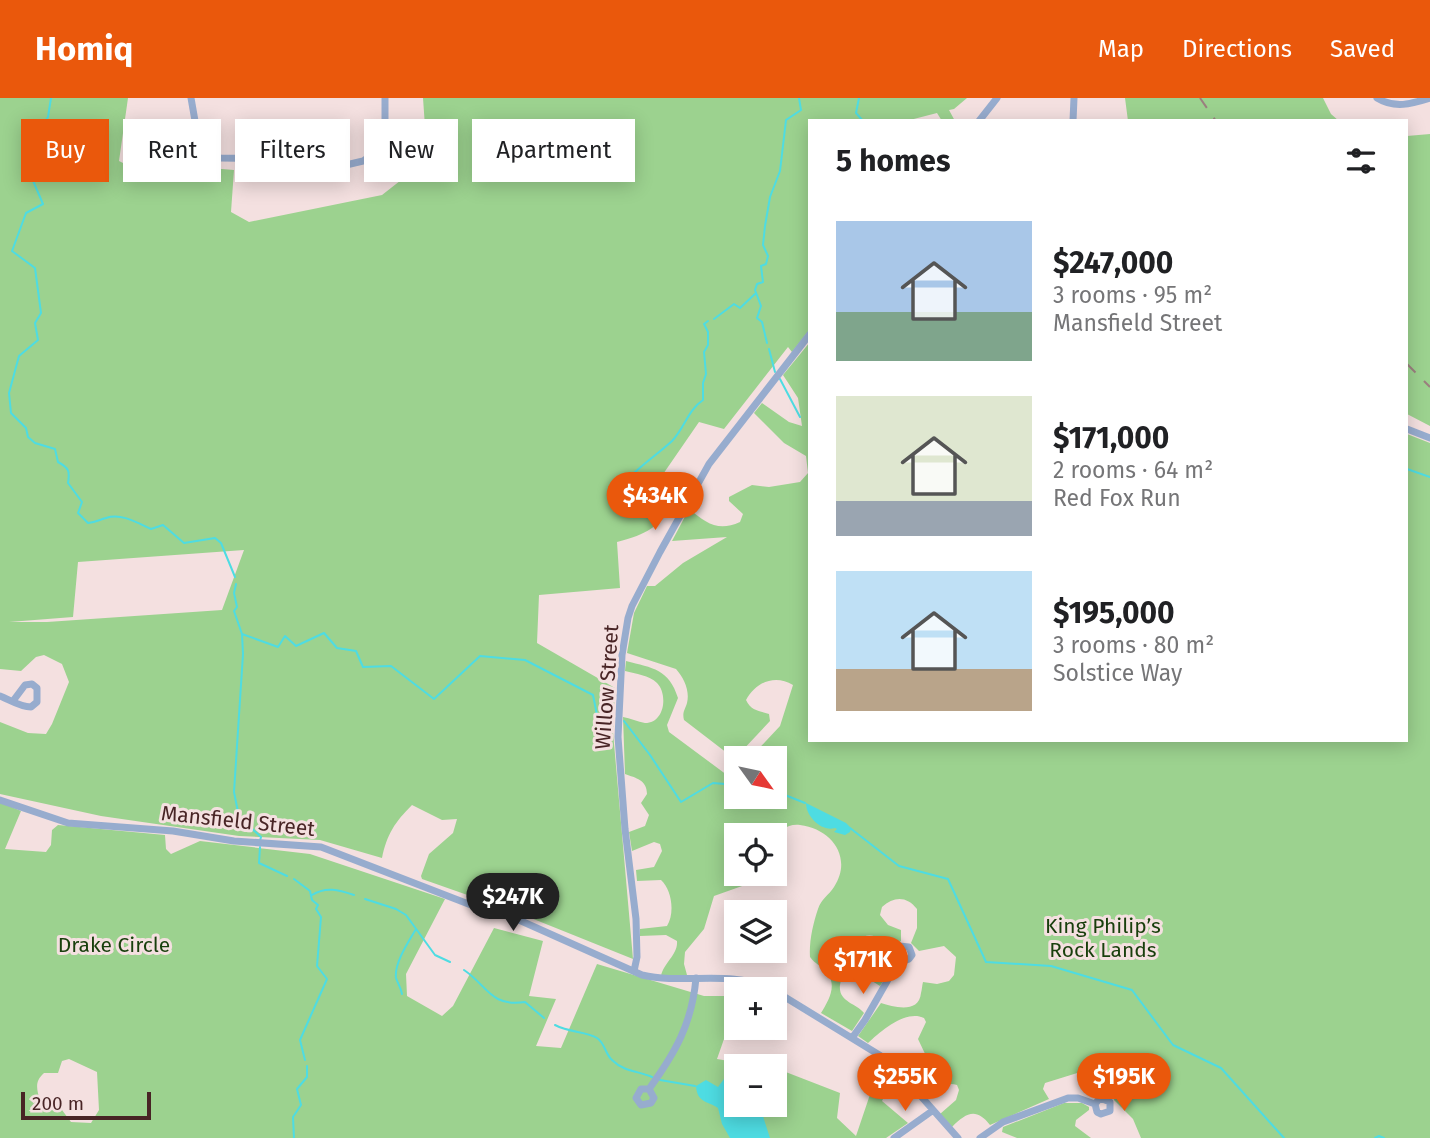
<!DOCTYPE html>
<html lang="en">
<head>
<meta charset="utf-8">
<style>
  :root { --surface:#fff; --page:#f6f6f6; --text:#202124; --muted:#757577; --accent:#ea580c }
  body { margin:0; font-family:"Fira Sans",sans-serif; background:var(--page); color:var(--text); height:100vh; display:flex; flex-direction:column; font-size:26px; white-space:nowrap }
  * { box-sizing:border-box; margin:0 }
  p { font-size:23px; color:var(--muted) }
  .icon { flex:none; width:38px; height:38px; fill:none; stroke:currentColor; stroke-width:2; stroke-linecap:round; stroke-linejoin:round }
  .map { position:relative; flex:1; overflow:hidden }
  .panel { position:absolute; left:808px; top:21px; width:600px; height:623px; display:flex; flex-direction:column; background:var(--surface); border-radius:0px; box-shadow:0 4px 18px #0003 }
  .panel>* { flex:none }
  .guide { position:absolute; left:21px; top:21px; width:665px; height:63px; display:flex; gap:14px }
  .needle { width:46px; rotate:123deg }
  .fabs { position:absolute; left:724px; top:648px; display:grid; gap:14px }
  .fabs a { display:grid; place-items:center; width:63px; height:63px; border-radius:0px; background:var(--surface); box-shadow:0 4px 18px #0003; font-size:35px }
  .scale { position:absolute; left:21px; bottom:18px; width:130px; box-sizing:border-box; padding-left:7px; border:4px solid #482425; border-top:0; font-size:19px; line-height:24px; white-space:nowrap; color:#482425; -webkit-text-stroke:5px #f4e0e0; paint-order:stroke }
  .price { position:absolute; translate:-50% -60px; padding:0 16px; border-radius:24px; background:var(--accent); color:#fff; font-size:23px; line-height:46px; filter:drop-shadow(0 2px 4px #0008) }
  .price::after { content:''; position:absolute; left:50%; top:42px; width:21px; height:16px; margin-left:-10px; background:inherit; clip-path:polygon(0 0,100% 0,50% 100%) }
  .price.active { background:#222; color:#fff }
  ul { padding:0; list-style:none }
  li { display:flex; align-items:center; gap:21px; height:175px; padding:0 28px }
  li span { display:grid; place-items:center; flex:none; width:196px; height:140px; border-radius:0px; color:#555 }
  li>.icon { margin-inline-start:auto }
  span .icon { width:84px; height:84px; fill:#fffc; stroke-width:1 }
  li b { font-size:30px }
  h2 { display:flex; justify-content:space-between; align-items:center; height:84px; padding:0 28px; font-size:30px }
  .chip { padding:0 24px; border-radius:0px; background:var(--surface); box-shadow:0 4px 18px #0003; font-size:24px; line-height:63px }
  .chip.active { background:var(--accent); color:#fff }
  header { display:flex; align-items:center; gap:42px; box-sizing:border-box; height:98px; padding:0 35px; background:var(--accent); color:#fff }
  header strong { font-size:33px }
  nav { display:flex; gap:38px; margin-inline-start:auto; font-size:24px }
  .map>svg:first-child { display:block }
</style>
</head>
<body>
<header>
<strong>Homiq</strong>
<nav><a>Map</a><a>Directions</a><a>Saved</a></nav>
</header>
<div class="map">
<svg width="1430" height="1040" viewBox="0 0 1430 1040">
  <rect width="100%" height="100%" fill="#f4e0e0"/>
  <path fill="#9cd28f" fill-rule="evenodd" d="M0 0H128L119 63 137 72 189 29 194 49 210 70 234 72 231 114 249 124 382 97 405 79 387 53 396 39 426 43 423 0H967L954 11 949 12 955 23H942L937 15 906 23H810V231L792 254 788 249 724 331 699 324 659 382 661 389 676 395 686 392C662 423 657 434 617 444L620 490 539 497 537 545 615 590 613 634 633 861 516 814 422 781 421 778 429 756 453 735 457 721 442 722 412 707C395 724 387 736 382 760L320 742 239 738 101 718 0 696V624L28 635 46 636 52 626 69 584 62 566 44 557 36 559 21 573 0 571ZM244 452 222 512 47 524H9L73 519 78 464Z
    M1125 0H1323L1331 16 1339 23H1128Z
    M1430 36V328L1407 316V38Z
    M810 244V642H1407V336L1430 345V1040H1141L1133 1021 1114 1002C1117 986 1131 982 1138 970L1132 958 1045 985 1043 991 1049 1001 990 1027C976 1009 966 1015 952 1029L940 1016 956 1002 959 992 957 987C945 983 935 992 926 998L911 982 915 983 921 976 927 960 918 941 926 924 924 920C906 911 881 933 868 945L858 938 881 905C894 909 919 916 921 895 922 891 922 888 923 884L937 886 949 883 954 877 956 859 944 848 919 853 911 845 917 830V811C907 798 894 798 882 809L880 817 888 827 901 832V843L892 849C880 841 872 832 857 842L853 852 855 858 887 877 880 888 856 873C848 875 841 878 840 887 838 904 856 905 864 915L852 933 821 915C828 903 837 889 828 876 823 869 815 866 810 859 809 843 813 826 818 811 821 801 829 797 834 789 853 760 832 731 800 727 787 725 780 735 770 737 759 739 747 737 737 737V775H766L759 782 714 798 704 831 685 854 684 866 687 877 661 878C664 864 678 857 677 843L666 837 640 838V831L667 828C675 815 672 792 661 782L637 783 636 772 654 769 662 753 660 746 654 744 632 753 629 734 645 728 649 717 641 705 647 696C647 682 636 680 625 676L623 619C630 620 638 624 645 625 665 625 668 596 657 585 649 577 636 576 625 573L626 563C653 570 669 571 678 600L667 627 669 634 731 680 737 674V698H775V660H750L780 628 793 587C775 576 756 584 746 602 751 613 760 613 769 616L770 623 740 655H727L684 622C682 614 685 612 687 605 690 593 684 580 676 571L627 555 634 515 647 488H655L683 465 727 439 672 443 689 411C706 425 718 434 740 424L743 416 729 403V399L752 387 769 389 800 384 808 375 806 358 784 345 754 315 762 305 789 324 802 328 798 300 783 277Z
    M0 704 21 713 5 751 46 754 51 747 52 732 58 727 165 737 166 751 171 756 200 743 310 756 445 801 406 876 407 898 442 918 453 908 494 830 543 843 529 898 556 901 536 948 561 950 597 866 704 898H737V904L717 961 759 968H737V1006H775V970L778 971 840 995 837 1020 856 1038 882 961 896 974 882 1003 908 1025 886 1040H0ZM69 961 97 974 99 1012 91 1025 71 1024 62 1012 40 1003C37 991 34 984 44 975H58L62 963Z
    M1064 1005H1082L1089 1009V1012L1076 1022 1075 1028 1091 1040H1017L1002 1034 1003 1029Z"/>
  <path fill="#4edce2" d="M806 705 846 725 851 730 850 734 845 737 834 734 837 731 835 730C822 734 806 719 806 705Z
    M735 979 737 1006H759L770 1040H730L722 1026 718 1010C708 1003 697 1005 696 988L706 982 718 989 724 981Z"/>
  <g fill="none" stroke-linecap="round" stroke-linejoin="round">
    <path stroke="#4edce2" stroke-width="2" d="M51 0 48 19 31 42 28 71 43 106 26 115 12 153 35 170 41 215 35 225 38 242 19 258 9 295 11 315 26 330 28 339 35 345 55 351 58 364C69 370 70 373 68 385L82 404 78 415 88 425C96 424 99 422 106 420 121 415 136 424 151 431L163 427 184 445 215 440 221 445 235 479
      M859 0 856 15 863 23
      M714 221 734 206 740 210 756 195
      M767 245 762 224 757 220 761 208 755 192 757 186 763 184 761 168 766 166 768 158 763 147 765 128 770 99 780 73 786 22 801 12 799 0
      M769 251 775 274
      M780 281 800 319
      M1407 371 1430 379
      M628 381C641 367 658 356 672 343 684 331 688 312 703 302V285L706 276 704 254 708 247V234L704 226 708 223
      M236 486 234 495 237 509 234 513 242 536 243 556 234 694 239 719 261 739 260 743
      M242 536 278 549 285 538 296 548 324 535 337 550 356 553 363 569 391 568 434 601 480 558 525 562 593 597 597 617 613 621
      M624 623 650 657 681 704 713 685 737 687
      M775 693 805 705
      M850 730 899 768 948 781 986 864 1051 868 1132 892 1173 947 1221 970 1284 1040
      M260 749 259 765 287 778
      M294 781 310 793 312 802 318 807 316 811 321 819 317 868 327 881 300 942 305 962
      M312 797C326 788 339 792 354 797
      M365 801 396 811 406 817 435 857 450 864
      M464 872C488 888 490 909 525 904L544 920
      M402 896C401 890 398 886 396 880 394 865 409 843 416 831
      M555 927C570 935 586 933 597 940 605 945 605 956 612 962 624 974 639 973 652 979
      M660 982 695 988
      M294 1040 293 1019 301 1007 297 991 307 979V968
      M1375 1040 1379 1038 1384 1040"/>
    <path stroke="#97acce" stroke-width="7" d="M191 0 198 40 209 53 220 60 286 61 346 67 363 63 377 53 382 45 385 28V0
      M1377 0C1395 11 1411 6 1430 0
      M979 23 997 0
      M1073 23 1074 0
      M1407 331 1430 340
      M0 598C10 602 20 609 31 609L37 604V590L32 586 25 587 13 603
      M0 702 68 725 173 733 234 743 321 749 471 807 501 814 642 877C685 887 730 871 771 891
      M634 873 637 859 636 821 625 731 618 639 622 557 628 520 632 508 660 454 709 366 810 236
      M775 893 881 958 895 969 958 1040
      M852 940 865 922 898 864 909 861 912 857 909 849 899 848 896 857 898 864
      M649 991 654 1000 651 1005 641 1007 636 1000 641 991H649C675 955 692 926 696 880
      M894 1040 932 1013
      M980 1040 1003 1024 1068 1000H1078L1095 1006 1097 1014 1101 1016 1110 1013V1004L1100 1000 1095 1006"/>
    <path stroke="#9b7f7f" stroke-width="2" stroke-dasharray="12 12" stroke-linecap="butt" d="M1200 0 1216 23
      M1407 266 1430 289"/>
  </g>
  <g text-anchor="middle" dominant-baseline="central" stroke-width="6" stroke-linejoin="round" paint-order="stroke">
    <g font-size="21" fill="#482425" stroke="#f4e0e0">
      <text transform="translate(607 589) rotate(-86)">Willow Street</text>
      <text transform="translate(238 723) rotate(6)">Mansfield Street</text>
    </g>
    <g font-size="21" fill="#183f0c" stroke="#f4e0e0">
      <text x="1103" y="828">King Philip’s<tspan x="1103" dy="24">Rock Lands</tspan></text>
      <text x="114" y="847">Drake Circle</text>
    </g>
  </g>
</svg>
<div class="fabs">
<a><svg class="needle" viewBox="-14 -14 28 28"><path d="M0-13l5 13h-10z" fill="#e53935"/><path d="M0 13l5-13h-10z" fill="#757577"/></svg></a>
<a><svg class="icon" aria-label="locate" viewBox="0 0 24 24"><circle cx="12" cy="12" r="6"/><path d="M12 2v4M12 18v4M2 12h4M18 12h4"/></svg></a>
<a><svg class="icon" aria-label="layers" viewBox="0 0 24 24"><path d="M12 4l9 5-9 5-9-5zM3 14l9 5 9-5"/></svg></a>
<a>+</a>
<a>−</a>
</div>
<div class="scale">200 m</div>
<b class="price" style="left:655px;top:434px">$434K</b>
<b class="price active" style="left:513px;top:835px">$247K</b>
<b class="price" style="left:863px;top:898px">$171K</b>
<b class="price" style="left:905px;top:1015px">$255K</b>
<b class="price" style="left:1124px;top:1015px">$195K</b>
<div class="guide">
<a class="chip active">Buy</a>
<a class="chip">Rent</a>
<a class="chip">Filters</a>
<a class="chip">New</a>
<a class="chip">Apartment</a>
</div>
<section class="panel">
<h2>5 homes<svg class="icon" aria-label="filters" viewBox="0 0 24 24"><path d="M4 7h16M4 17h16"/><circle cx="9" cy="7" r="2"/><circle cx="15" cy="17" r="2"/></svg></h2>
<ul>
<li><span style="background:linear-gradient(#a9c7e8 65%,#7fa58c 0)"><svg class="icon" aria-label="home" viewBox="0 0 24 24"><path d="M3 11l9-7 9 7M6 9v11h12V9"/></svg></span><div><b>$247,000</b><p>3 rooms · 95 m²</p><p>Mansfield Street</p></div></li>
<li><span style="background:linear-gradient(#dfe7d0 75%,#9aa5b1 0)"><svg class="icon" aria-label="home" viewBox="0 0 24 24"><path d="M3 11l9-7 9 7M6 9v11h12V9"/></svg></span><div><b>$171,000</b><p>2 rooms · 64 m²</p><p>Red Fox Run</p></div></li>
<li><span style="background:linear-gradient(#bfe0f5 70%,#b9a48a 0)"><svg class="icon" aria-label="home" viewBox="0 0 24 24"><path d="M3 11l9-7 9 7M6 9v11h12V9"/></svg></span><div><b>$195,000</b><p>3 rooms · 80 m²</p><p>Solstice Way</p></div></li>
</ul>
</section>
</div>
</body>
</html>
